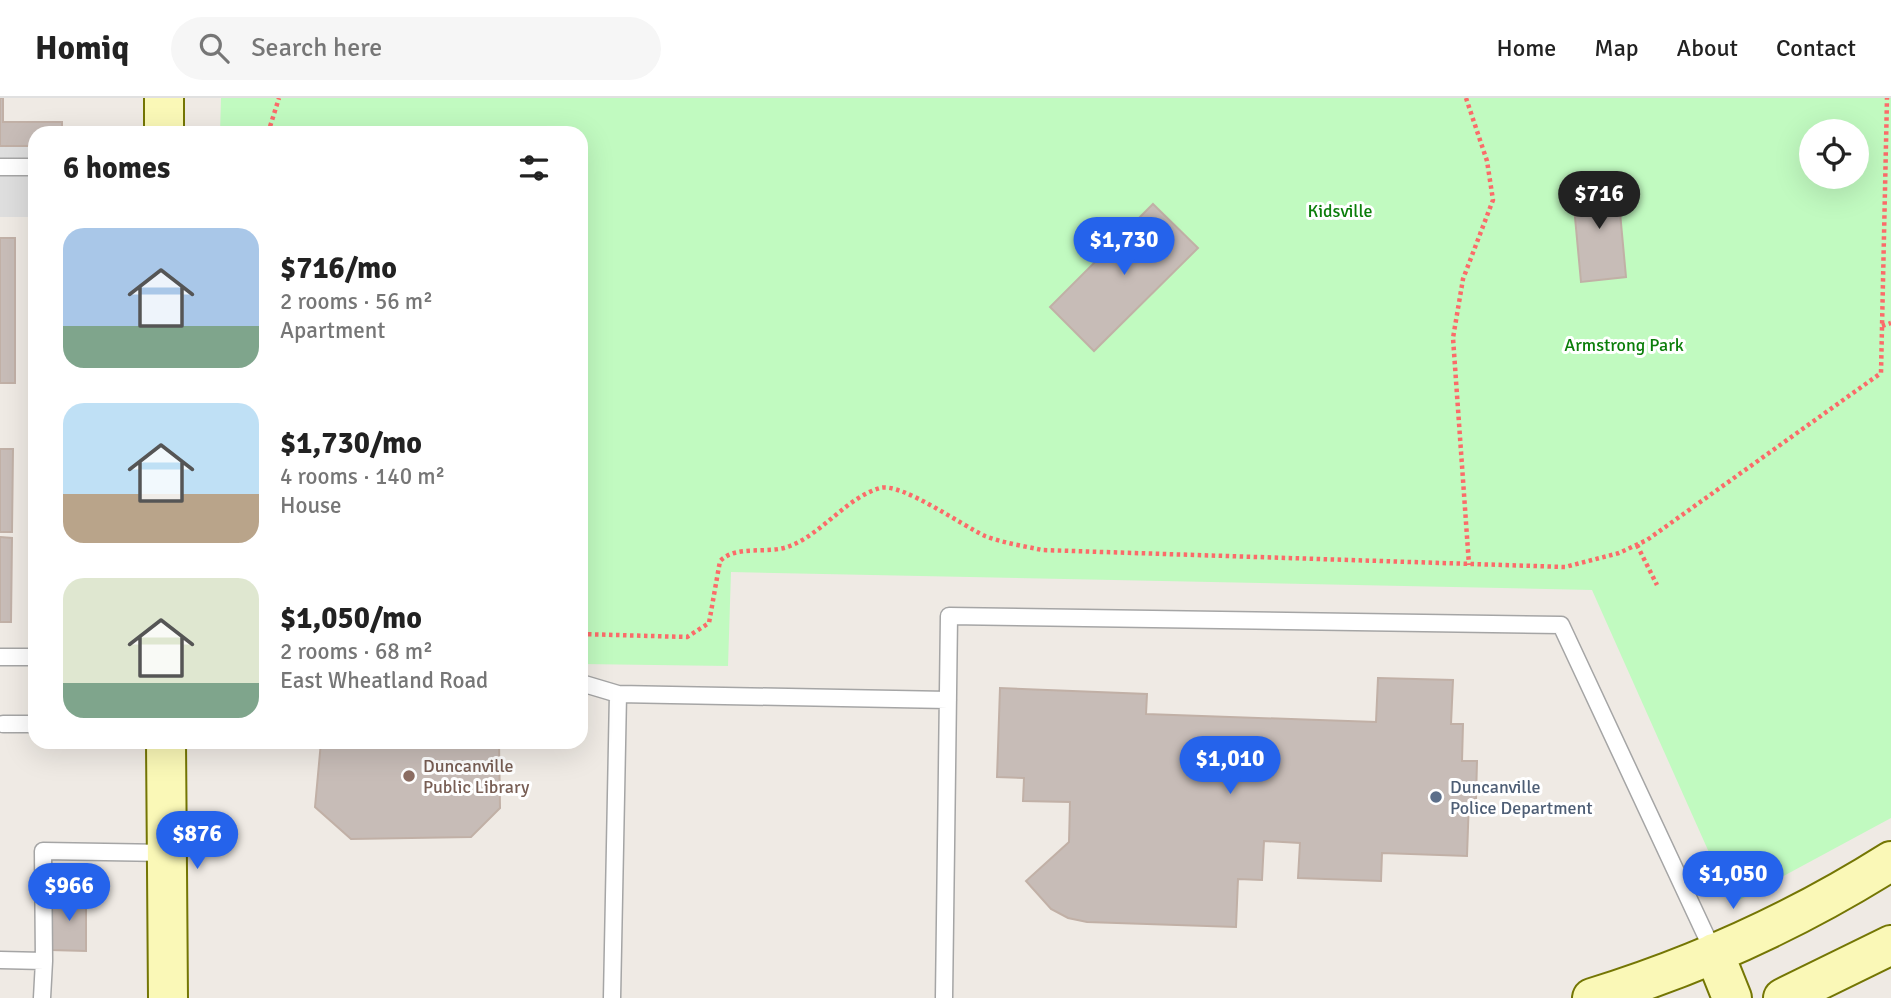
<!DOCTYPE html>
<html lang="en">
<head>
<meta charset="utf-8">
<style>
  :root { --surface:#fff; --page:#f6f6f6; --text:#222; --muted:#767676; --line:#e0e0e0; --accent:#2563eb }
  body { margin:0; font-family:Signika,sans-serif; background:var(--page); color:var(--text); height:100vh; display:flex; flex-direction:column; font-size:26px; white-space:nowrap }
  * { box-sizing:border-box; margin:0 }
  p { font-size:23px; color:var(--muted) }
  .icon { flex:none; width:38px; height:38px; fill:none; stroke:currentColor; stroke-width:2; stroke-linecap:round; stroke-linejoin:round }
  .map { position:relative; flex:1; overflow:hidden }
  .side { position:absolute; left:28px; top:28px; width:560px; height:623px; display:flex; flex-direction:column; background:var(--surface); border-radius:21px; box-shadow:0 7px 28px #0002 }
  .side>* { flex:none }
  .buttons { position:absolute; left:1799px; top:21px; display:grid; gap:14px }
  .buttons a { display:grid; place-items:center; width:70px; height:70px; border-radius:50%; background:var(--surface); box-shadow:0 7px 28px #0002; font-size:35px }
  .price { position:absolute; translate:-50% -60px; padding:0 16px; border-radius:24px; background:var(--accent); color:#fff; font-size:23px; line-height:46px; filter:drop-shadow(0 2px 4px #0008) }
  .price::after { content:''; position:absolute; left:50%; top:42px; width:21px; height:16px; margin-left:-10px; background:inherit; clip-path:polygon(0 0,100% 0,50% 100%) }
  .price.active { background:#222; color:#fff }
  ul { padding:0; list-style:none }
  li { display:flex; align-items:center; gap:21px; height:175px; padding:0 35px }
  li span { display:grid; place-items:center; flex:none; width:196px; height:140px; border-radius:21px; color:#555 }
  li>.icon { margin-inline-start:auto }
  span .icon { width:84px; height:84px; fill:#fffc; stroke-width:1 }
  li b { font-size:30px }
  h2 { display:flex; justify-content:space-between; align-items:center; height:84px; padding:0 35px; font-size:30px }
  header { display:flex; align-items:center; gap:42px; box-sizing:border-box; height:98px; padding:0 35px; background:var(--surface); border-bottom:2px solid var(--line) }
  header strong { font-size:33px }
  nav { display:flex; gap:38px; margin-inline-start:auto; font-size:24px }
  .search { width:490px; height:63px; background:var(--page); display:flex; align-items:center; gap:18px; box-sizing:border-box; padding:0 24px; border-radius:38px; color:var(--muted); font-size:26px }
  .map>svg:first-child { display:block }
</style>
</head>
<body>
<header>
<strong>Homiq</strong>
<div class="search"><svg class="icon" aria-label="search" viewBox="0 0 24 24"><circle cx="10" cy="10" r="6"/><path d="M15 15l6 6"/></svg>Search here</div>
<nav><a>Home</a><a>Map</a><a>About</a><a>Contact</a></nav>
</header>
<div class="map">
<svg width="1891" height="900" viewBox="0 0 1891 900">
  <rect width="100%" height="100%" fill="#efeae4"/>
  <path fill="#c1fac0" fill-rule="evenodd" d="M221 0H1891V720L1732 806 1592 492 731 474 728 568 581 566V35H220ZM1811 33H1857V79H1811Z"/>
  <path fill="#dedede" d="M0 26 84 29V35H35V119H0Z"/>
  <path fill="#c7bcb7" stroke="#c1b0a6" stroke-width="2" d="M0 0H3V24H62V35H35V48H0Z
    M1617 82 1626 179 1581 184 1572 87Z
    M1153 106 1198 150 1094 253 1050 209Z
    M0 140H15V285H0Z
    M0 351H13L12 434H0Z
    M0 439 12 440 11 524H0Z
    M1378 580 1453 582 1451 626H1463L1462 663H1477L1476 701H1469L1467 758 1382 755 1381 783 1298 780 1300 745 1264 743 1262 782 1238 781 1236 829 1087 824 1068 820 1051 811 1026 783 1069 744 1070 704 1023 703 1024 680 997 679 1000 590 1147 596 1146 616 1376 624Z
    M321 644H499L500 710 471 739 351 741 315 709Z
    M52 798H86V853L51 852Z"/>
  <g fill="none" stroke-linecap="round" stroke-linejoin="round">
    <defs>
      <path id="lane" d="M0 69H35
        M0 559H35
        M581 585 618 596
        M3 626H35
        M0 862 44 863 43 753 167 755
        M42 900 44 863
        M612 900 618 596 948 602
        M944 900 949 518 1561 527 1714 855"/>
      <path id="secondary" d="M164 35V0
        M166 644 168 900
        M1714 855 1732 900
        M1592 900C1696 868 1799 821 1891 763
        M1783 900 1891 847"/>
    </defs>
    <use href="#lane" stroke="#a5a5a5" stroke-width="19"/>
    <use href="#secondary" stroke="#747604" stroke-width="42"/>
    <path stroke="#fb6b69" stroke-width="4.5" stroke-dasharray="3.5 3.5" stroke-linecap="butt" d="M1466 0 1487 63 1493 102 1463 181 1453 240 1469 467
      M268 35 279 0
      M1882 228 1891 225
      M1637 447 1657 487
      M581 536 687 539 709 525 720 463C737 446 768 457 790 448 823 435 846 400 880 390 901 384 963 428 985 438 1003 445 1024 448 1042 452L1565 469 1619 455 1647 442 1881 275 1887 0"/>
    <use href="#lane" stroke="#fff" stroke-width="16"/>
    <use href="#secondary" stroke="#faf8b7" stroke-width="38"/>
  </g>
  <circle fill="#8d6e63" stroke="#fff" stroke-width="2.5" cx="409" cy="678" r="7"/>
  <circle fill="#5c6f8a" stroke="#fff" stroke-width="2.5" cx="1436" cy="699" r="7"/>
  <g text-anchor="middle" dominant-baseline="central" stroke-width="6" stroke-linejoin="round" paint-order="stroke">
    <g font-size="18" fill="#0b7e0a" stroke="#fff">
      <text x="1340" y="113">Kidsville</text>
      <text x="1624" y="247">Armstrong Park</text>
    </g>
    <g font-size="18" fill="#785e54" stroke="#fff" text-anchor="start">
      <text x="423" y="668">Duncanville<tspan x="423" dy="21">Public Library</tspan></text>
    </g>
    <g font-size="18" fill="#4e5e75" stroke="#fff" text-anchor="start">
      <text x="1450" y="689">Duncanville<tspan x="1450" dy="21">Police Department</tspan></text>
    </g>
  </g>
</svg>
<div class="buttons">
<a><svg class="icon" aria-label="locate" viewBox="0 0 24 24"><circle cx="12" cy="12" r="6"/><path d="M12 2v4M12 18v4M2 12h4M18 12h4"/></svg></a>
</div>
<b class="price active" style="left:1599px;top:133px">$716</b>
<b class="price" style="left:1124px;top:179px">$1,730</b>
<b class="price" style="left:1230px;top:698px">$1,010</b>
<b class="price" style="left:197px;top:773px">$876</b>
<b class="price" style="left:1733px;top:813px">$1,050</b>
<b class="price" style="left:69px;top:825px">$966</b>
<section class="side">
<h2>6 homes<svg class="icon" aria-label="filters" viewBox="0 0 24 24"><path d="M4 7h16M4 17h16"/><circle cx="9" cy="7" r="2"/><circle cx="15" cy="17" r="2"/></svg></h2>
<ul>
<li><span style="background:linear-gradient(#a9c7e8 70%,#7fa58c 0)"><svg class="icon" aria-label="home" viewBox="0 0 24 24"><path d="M3 11l9-7 9 7M6 9v11h12V9"/></svg></span><div><b>$716/mo</b><p>2 rooms · 56 m²</p><p>Apartment</p></div></li>
<li><span style="background:linear-gradient(#bfe0f5 65%,#b9a48a 0)"><svg class="icon" aria-label="home" viewBox="0 0 24 24"><path d="M3 11l9-7 9 7M6 9v11h12V9"/></svg></span><div><b>$1,730/mo</b><p>4 rooms · 140 m²</p><p>House</p></div></li>
<li><span style="background:linear-gradient(#dfe7d0 75%,#7fa58c 0)"><svg class="icon" aria-label="home" viewBox="0 0 24 24"><path d="M3 11l9-7 9 7M6 9v11h12V9"/></svg></span><div><b>$1,050/mo</b><p>2 rooms · 68 m²</p><p>East Wheatland Road</p></div></li>
</ul>
</section>
</div>
</body>
</html>
